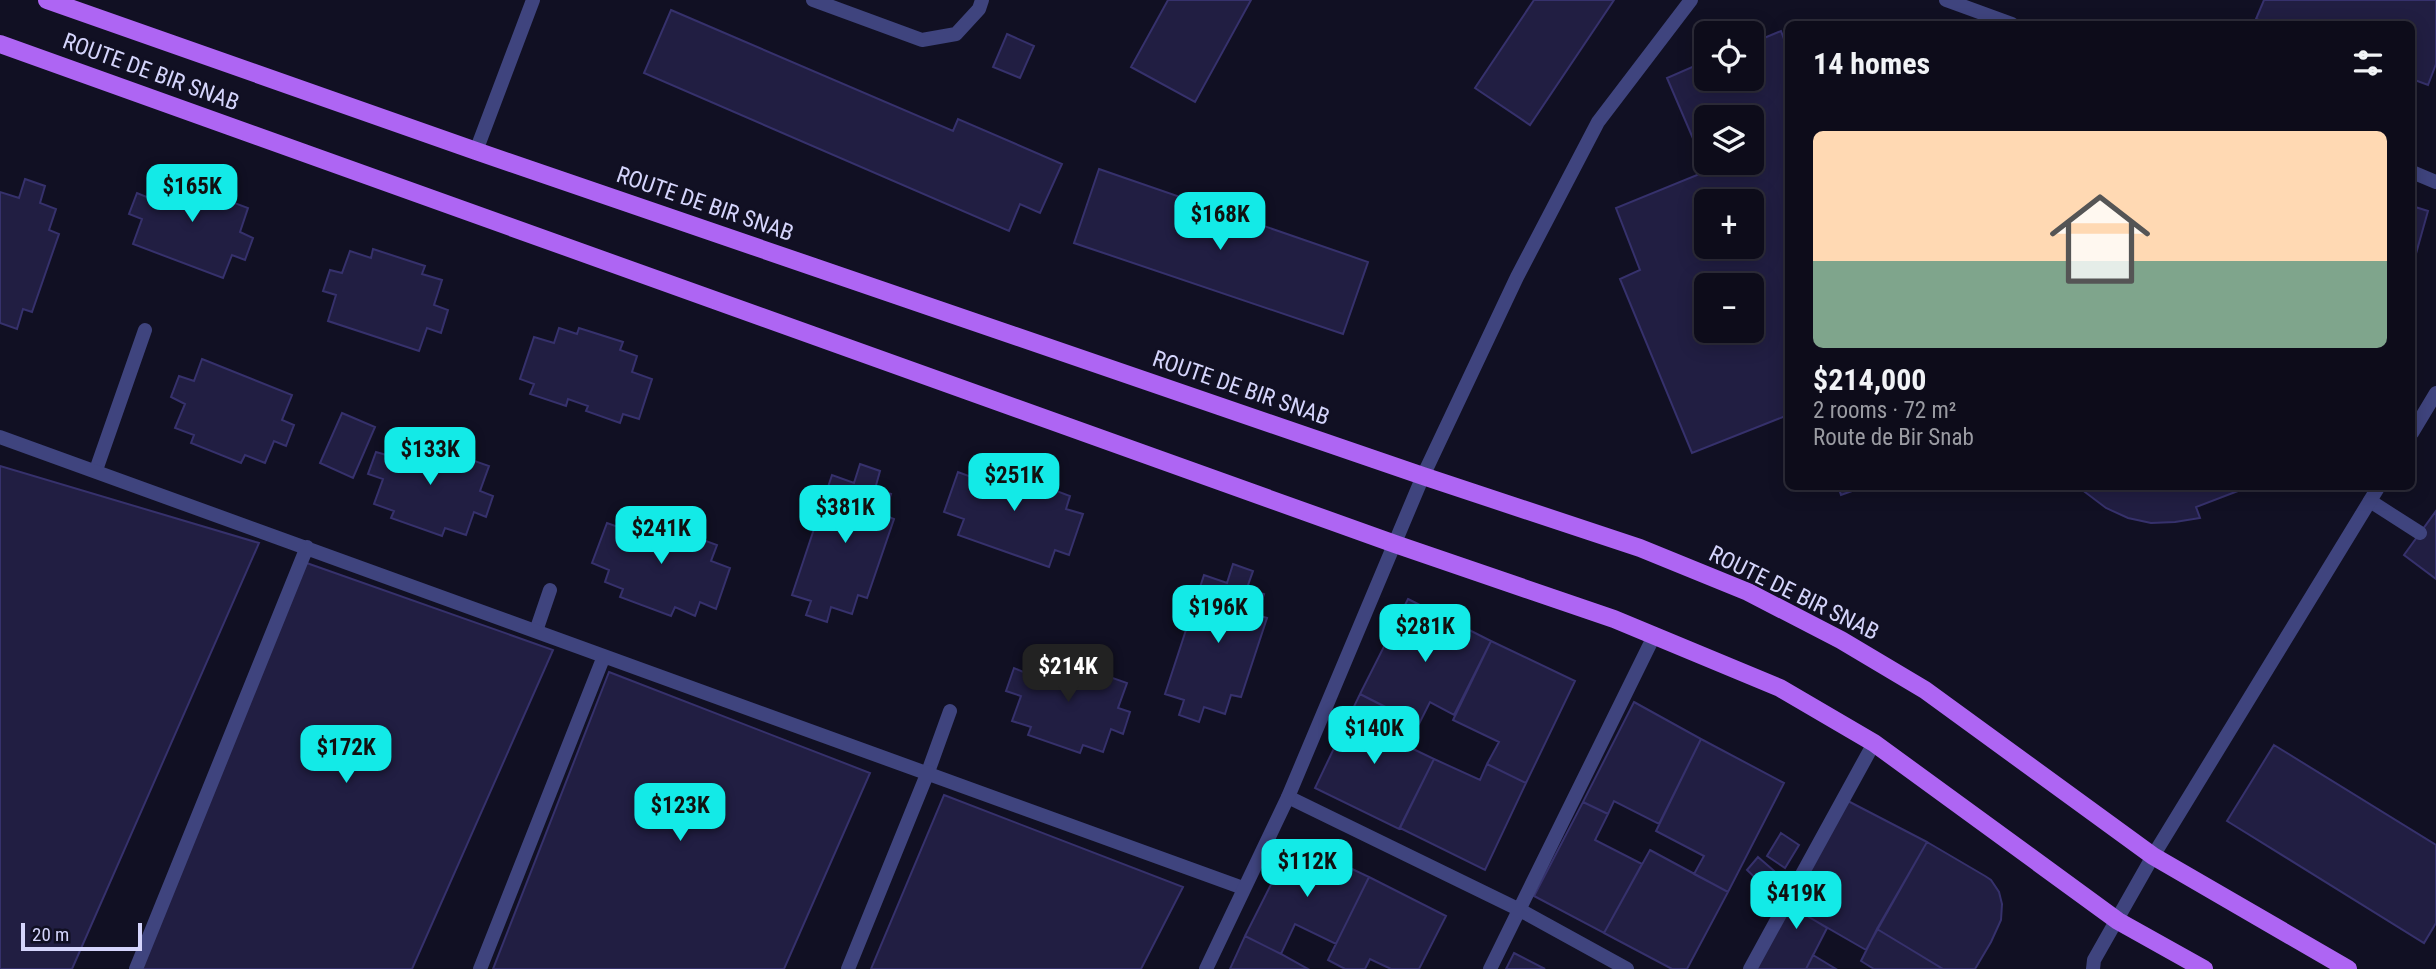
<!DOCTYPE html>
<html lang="en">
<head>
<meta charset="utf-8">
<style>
  :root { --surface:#0d0c1a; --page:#161523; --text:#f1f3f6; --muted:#9a9ba2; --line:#2d2c39; --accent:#13eae7 }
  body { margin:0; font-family:"Roboto Condensed",sans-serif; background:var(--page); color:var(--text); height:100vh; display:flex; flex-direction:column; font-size:26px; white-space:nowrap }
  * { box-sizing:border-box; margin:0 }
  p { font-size:23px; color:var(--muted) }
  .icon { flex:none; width:38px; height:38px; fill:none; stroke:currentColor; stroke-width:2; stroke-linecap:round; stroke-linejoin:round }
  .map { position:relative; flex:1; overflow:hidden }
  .sheet { position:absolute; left:1785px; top:21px; width:630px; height:469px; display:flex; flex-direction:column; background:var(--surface); border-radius:10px; box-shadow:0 4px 18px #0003,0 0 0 2px var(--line) }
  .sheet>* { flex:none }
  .tools { position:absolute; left:1694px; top:21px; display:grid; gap:14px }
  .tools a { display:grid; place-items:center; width:70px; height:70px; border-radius:10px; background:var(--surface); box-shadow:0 4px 18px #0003,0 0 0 2px var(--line); font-size:35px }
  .scale { position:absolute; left:21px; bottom:18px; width:121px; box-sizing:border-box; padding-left:7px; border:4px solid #d5d5fc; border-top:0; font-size:19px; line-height:24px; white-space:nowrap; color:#d5d5fc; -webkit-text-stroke:5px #111023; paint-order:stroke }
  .price { position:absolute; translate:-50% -60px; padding:0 16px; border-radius:14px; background:var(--accent); color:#111; font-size:23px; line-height:46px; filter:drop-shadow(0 2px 4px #0008) }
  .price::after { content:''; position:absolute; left:50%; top:42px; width:21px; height:16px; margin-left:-10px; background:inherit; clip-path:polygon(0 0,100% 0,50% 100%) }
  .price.current { background:#222; color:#fff }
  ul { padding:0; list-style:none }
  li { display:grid; align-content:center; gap:14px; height:371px; padding:0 28px }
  li span { display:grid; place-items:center; height:217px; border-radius:10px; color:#555 }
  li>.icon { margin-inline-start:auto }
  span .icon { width:126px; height:126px; fill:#fffc; stroke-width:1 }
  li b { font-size:30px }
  h2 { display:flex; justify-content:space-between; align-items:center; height:84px; padding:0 28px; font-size:30px }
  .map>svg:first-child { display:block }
</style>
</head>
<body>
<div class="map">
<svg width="2436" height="969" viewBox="0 0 2436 969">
  <rect width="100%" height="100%" fill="#111023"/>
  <path fill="#211e42" stroke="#36316c" stroke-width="2" fill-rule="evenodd" d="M1168 0H1251L1195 102 1131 67Z
    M1534 0H1614L1530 125 1475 88Z
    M2264 0H2436V64L2428 85 2412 79V24H2270L2256 19Z
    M671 10 953 131 958 119 1062 164 1040 213 1020 204 1009 231 644 73Z
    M1781 31 1788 50V415L1692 453 1620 279 1640 270 1616 208 1707 171 1667 78 1706 61V79H1752V43ZM1706 117H1752V163H1706ZM1706 201H1752V247H1706ZM1706 285H1752V331H1706Z
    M1007 34 1034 46 1020 78 993 67Z
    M1099 169 1368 262 1343 334 1074 243Z
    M181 174 232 193 229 201 248 208 240 232 253 238 245 260 232 255 223 278 133 244 142 219 129 214 137 193 149 198 157 175 178 183Z
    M25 179 45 186 40 203 56 209 49 230 59 234 32 312 23 309 17 329 0 323V192L19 198Z
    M2412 206 2428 211 2412 268Z
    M373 249 425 266 422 274 442 280 434 305 448 310 441 333 427 328 419 351 328 321 336 295 323 291 330 270 342 273 350 251 371 258Z
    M559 328 577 334 579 328 623 342 620 350 637 356 632 372 652 379 639 419 623 414 620 423 586 411 588 406 568 399 566 406 530 394 534 384 520 379 534 337 554 343Z
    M202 359 292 395 282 420 294 425 286 446 274 441 265 463 245 455 241 463 191 443 194 435 175 428 185 404 171 397 179 376 194 381Z
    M342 413 375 427 353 478 320 463Z
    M398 434 489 466 480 491 493 496 486 517 474 512 466 535 445 528 442 536 391 518 394 511 374 504 383 479 368 474 376 452 390 456Z
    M860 464 880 471 875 489 891 494 884 515 894 519 867 598 858 595 852 614 831 607 827 622 806 615 811 601 792 595 832 475 854 483Z
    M1002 464 1054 482 1051 489 1070 496 1066 509 1083 514 1069 555 1055 550 1049 567 958 535 964 519 944 512 958 472 974 478 978 465 1000 472Z
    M0 466 259 543 72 969H0Z
    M1838 486H1866L1841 495Z
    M2077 486H2251L2196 507 2200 518 2175 522 2151 523 2128 518 2106 508Z
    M2436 511V579L2404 555Z
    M627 512 717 545 711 561 730 568 716 609 700 602 695 616 675 607 671 616 620 597 623 589 605 582 609 570 592 563 607 523 621 528Z
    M301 561 553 650 412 969H137Z
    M1233 564 1253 571 1247 588 1264 594 1257 615 1267 618 1241 697 1231 695 1225 714 1204 707 1199 722 1179 715 1184 700 1165 694 1204 575 1227 583Z
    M1408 599 1491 641 1454 715 1430 702 1419 724 1360 694Z
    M1491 641 1575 681 1526 783 1487 764 1499 742 1453 720Z
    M1036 651 1127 683 1118 708 1130 712 1123 734 1111 729 1103 752 1083 745 1080 753 1028 735 1031 727 1012 721 1021 696 1006 691 1014 668 1028 674Z
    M609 672 870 773 784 969H493Z
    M1360 694 1397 713 1386 736 1434 759 1399 829 1315 788Z
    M1634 702 1701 739 1659 824 1614 801 1608 814 1583 802Z
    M1701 739 1784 783 1728 892 1694 874 1704 856 1656 831Z
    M2274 745 2436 845V923L2424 943 2227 821Z
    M1434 759 1480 780 1487 764 1526 783 1485 870 1400 828Z
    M944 795 1183 887 1141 969H871Z
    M1846 800 1927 842 1866 950 1809 917 1826 884 1807 873Z
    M1583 802 1608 814 1595 840 1642 864 1604 933 1534 896Z
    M1781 833 1799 845 1785 868 1767 856Z
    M1293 841 1369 877 1336 944 1295 924 1281 954 1245 936Z
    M1927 842 1985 876 1991 880 1999 892 2002 904 2001 920 1991 942 1975 969H1943L1877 929Z
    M1650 850 1728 892 1687 969H1672L1604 933Z
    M1758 857 1780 876 1768 890 1747 870Z
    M1807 873 1826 884 1809 917 1827 928 1806 969H1753Z
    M1369 877 1446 916 1419 969H1391L1370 959 1365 969H1345L1328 960Z
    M1877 929 1943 969H1874L1861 961Z
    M1245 936 1281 954 1308 969H1230Z
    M1514 953 1545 969H1506Z
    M1813 955 1836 969H1806Z"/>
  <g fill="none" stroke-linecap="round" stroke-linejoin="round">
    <path stroke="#3f447e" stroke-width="14" d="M96 470 145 330
      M2370 501 2420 533
      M536 631 550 590
      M928 772 950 711"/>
    <path stroke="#3f447e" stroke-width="14" d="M813 0 922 40 956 34 979 9 982 0
      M1946 0 2012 24
      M476 151 533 0
      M2412 172 2436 182
      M2412 433 2436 393
      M0 437 1243 888
      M1288 797 1520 910 1627 969
      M136 969 307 547
      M480 969 604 656
      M848 969 928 772
      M1490 969 1654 636
      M1750 969 1874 743
      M2093 969 2094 960 2153 856 2379 486"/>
    <path stroke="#3f447e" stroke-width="14" d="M1206 969 1288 797 1423 476 1517 277 1598 122 1691 0"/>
    <path stroke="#ae65f3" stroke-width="18" d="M47 0 476 151 1423 476 1640 548 1748 592 1841 640 1925 690 2153 856 2348 969
      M0 44 1395 544 1614 619 1780 688 1874 743 2118 921 2204 969"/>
  </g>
  <g text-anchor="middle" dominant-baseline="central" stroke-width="5" stroke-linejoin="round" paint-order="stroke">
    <g font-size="23" fill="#d5d5fc" stroke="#111023">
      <text transform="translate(151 72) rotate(20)">ROUTE DE BIR SNAB</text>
      <text transform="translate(705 204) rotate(19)">ROUTE DE BIR SNAB</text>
      <text transform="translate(1241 388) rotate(19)">ROUTE DE BIR SNAB</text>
      <text transform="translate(1794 593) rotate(26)">ROUTE DE BIR SNAB</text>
    </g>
  </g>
</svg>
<div class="tools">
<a><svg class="icon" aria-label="locate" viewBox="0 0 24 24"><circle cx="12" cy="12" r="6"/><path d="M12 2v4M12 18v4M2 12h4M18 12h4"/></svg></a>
<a><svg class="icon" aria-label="layers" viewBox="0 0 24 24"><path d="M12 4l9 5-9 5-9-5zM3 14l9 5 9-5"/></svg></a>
<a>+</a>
<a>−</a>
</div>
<div class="scale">20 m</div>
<b class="price" style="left:192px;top:224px">$165K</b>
<b class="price" style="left:1220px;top:252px">$168K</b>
<b class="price" style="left:430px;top:487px">$133K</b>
<b class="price" style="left:1014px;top:513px">$251K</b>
<b class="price" style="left:845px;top:545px">$381K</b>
<b class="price" style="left:661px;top:566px">$241K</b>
<b class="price" style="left:1218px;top:645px">$196K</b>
<b class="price" style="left:1425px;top:664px">$281K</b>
<b class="price current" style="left:1068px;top:704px">$214K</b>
<b class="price" style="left:1374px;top:766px">$140K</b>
<b class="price" style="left:346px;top:785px">$172K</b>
<b class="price" style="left:680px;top:843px">$123K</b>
<b class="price" style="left:1307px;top:899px">$112K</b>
<b class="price" style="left:1796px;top:931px">$419K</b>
<section class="sheet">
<h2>14 homes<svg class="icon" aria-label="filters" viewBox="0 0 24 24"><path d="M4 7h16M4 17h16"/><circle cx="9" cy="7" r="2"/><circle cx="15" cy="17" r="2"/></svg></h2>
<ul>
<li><span style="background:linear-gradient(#ffd9b3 60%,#7fa58c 0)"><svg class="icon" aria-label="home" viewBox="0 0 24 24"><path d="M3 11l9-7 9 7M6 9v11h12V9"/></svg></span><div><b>$214,000</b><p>2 rooms · 72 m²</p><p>Route de Bir Snab</p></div></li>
</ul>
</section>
</div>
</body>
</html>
